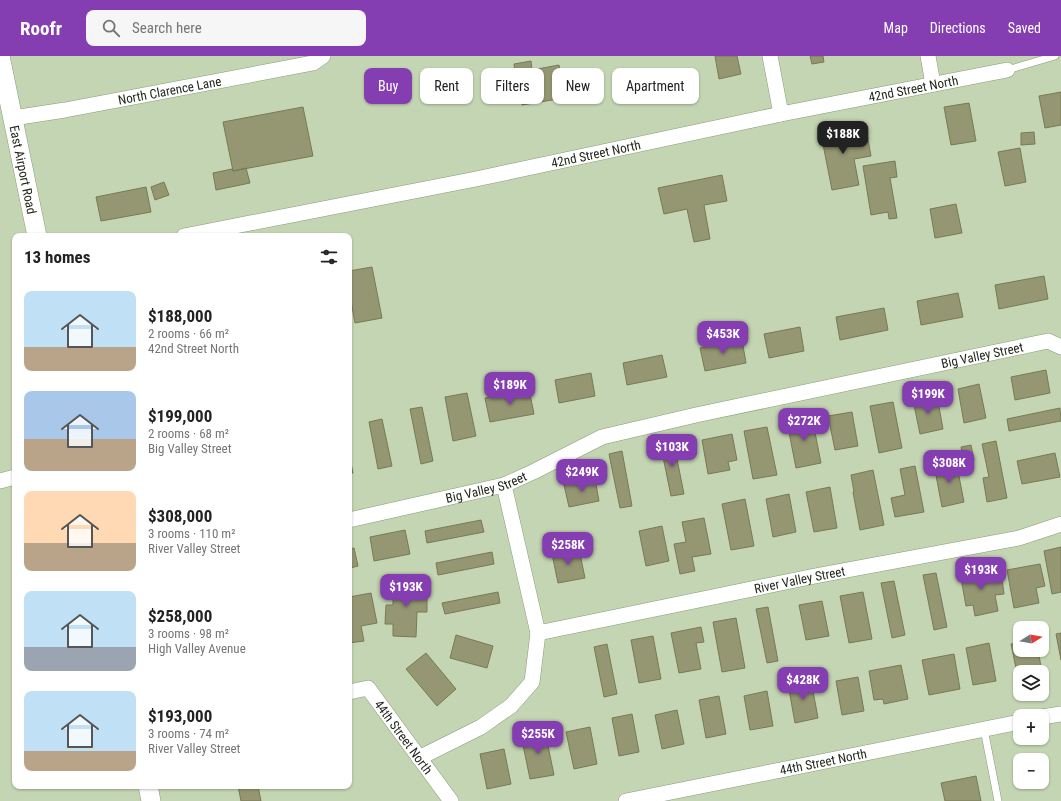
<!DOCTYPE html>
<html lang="en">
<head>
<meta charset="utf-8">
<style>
  :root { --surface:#fff; --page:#f6f6f6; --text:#222; --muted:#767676; --accent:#853eb1 }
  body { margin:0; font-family:"Roboto Condensed",sans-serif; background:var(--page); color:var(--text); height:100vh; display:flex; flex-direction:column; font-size:15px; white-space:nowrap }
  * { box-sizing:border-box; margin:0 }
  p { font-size:13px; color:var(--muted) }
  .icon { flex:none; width:22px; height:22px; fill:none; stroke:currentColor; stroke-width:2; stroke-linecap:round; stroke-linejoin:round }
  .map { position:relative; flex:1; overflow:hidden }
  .drawer { position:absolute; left:12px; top:177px; width:340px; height:556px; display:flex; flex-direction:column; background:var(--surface); border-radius:8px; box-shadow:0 1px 3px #0004 }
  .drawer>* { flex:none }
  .guide { position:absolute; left:364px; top:12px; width:380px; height:36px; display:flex; gap:8px }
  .needle { width:26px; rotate:79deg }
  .controls { position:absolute; left:1013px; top:565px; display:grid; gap:8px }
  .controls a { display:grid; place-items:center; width:36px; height:36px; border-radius:8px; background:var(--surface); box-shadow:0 1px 3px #0004; font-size:20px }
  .price { position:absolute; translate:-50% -34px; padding:0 9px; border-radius:8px; background:var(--accent); color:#fff; font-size:13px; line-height:26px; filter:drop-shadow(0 1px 2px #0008) }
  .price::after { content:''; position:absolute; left:50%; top:24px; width:12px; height:9px; margin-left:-6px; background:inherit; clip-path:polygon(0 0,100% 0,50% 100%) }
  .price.selected { background:#222; color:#fff }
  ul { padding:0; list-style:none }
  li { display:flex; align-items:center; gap:12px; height:100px; padding:0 12px }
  li span { display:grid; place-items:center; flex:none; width:112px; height:80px; border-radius:8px; color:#555 }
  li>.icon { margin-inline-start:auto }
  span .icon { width:48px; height:48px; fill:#fffc; stroke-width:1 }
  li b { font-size:17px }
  h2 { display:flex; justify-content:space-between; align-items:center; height:48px; padding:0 12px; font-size:17px }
  .pill { padding:0 14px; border-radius:8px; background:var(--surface); box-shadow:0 1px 3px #0004; font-size:14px; line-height:36px }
  .pill.selected { background:var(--accent); color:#fff }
  header { display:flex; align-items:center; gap:24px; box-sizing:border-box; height:56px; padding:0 20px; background:var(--accent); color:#fff }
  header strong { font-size:19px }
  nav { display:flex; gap:22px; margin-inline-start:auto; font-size:14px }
  .search { width:280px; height:36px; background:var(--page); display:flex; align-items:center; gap:10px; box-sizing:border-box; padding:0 14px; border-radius:8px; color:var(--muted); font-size:15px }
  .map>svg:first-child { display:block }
</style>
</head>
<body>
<header>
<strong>Roofr</strong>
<div class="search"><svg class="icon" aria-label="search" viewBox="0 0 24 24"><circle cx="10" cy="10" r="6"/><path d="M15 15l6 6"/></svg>Search here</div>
<nav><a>Map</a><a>Directions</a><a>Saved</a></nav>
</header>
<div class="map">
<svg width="1061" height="745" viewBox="0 0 1061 745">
  <rect width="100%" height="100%" fill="#c3d5b2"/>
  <path fill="#959773" stroke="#787956" d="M715 0H737L741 18 719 23Z
    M810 0H823L824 6 812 8Z
    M531 5 532 14 559 9 564 42 522 49 521 43 507 46 503 19 515 17 514 8Z
    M1061 36V69L1045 72 1039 40Z
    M969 47 976 85 951 89 944 51Z
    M303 51 313 100 233 115 223 66Z
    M847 68 850 82 867 78 871 100 854 103 859 129 832 134 820 73Z
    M1034 76 1035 88 1021 89V77Z
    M1020 92 1026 126 1005 130 998 96Z
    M895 105 897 121 890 122 897 162 889 163 888 156 871 159 863 110Z
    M246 112 250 127 216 134 213 117 232 113 233 115Z
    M722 119 727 145 704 149 710 183 694 186 687 153 664 158 658 132Z
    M164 126 169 139 155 144 151 131Z
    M146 131 151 156 101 165 96 141Z
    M956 148 962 177 935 182 930 153Z
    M372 211 382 262 355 267 349 234V215Z
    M1044 220 1048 243 999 253 995 229Z
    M958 237 963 261 921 269 917 245Z
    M884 252 888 274 840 284 836 261Z
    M800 271 804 295 769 302 764 278Z
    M742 284 746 307 705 315 700 292Z
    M662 299 667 321 627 329 623 307Z
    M1046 314 1050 337 1015 344 1011 321Z
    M591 317 595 340 559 347 555 324Z
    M979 328 986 362 964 367 958 333Z
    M529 333 534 358 490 366 485 342Z
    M467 337 476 380 453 385 445 341Z
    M937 340 943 373 920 378 913 344Z
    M893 346 902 392 879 397 870 350Z
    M422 351 433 405 421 408 410 353Z
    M1060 352 1061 365 1009 375 1007 363Z
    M852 356 858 390 835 394 828 360Z
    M812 361 821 407 796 412 787 366Z
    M382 363 392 410 378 413 369 366Z
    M767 371 777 419 753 423 744 375Z
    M732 378 737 404 728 406 730 414 708 418 702 384Z
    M673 383 684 438 671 440 660 386Z
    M996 385 1007 442 987 446 983 422 989 421 982 388Z
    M971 389 974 404 964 406 961 391Z
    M622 395 632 450 620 452 609 398Z
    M349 397 353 417 349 418Z
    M1055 397 1060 421 1022 428 1017 405Z
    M956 405 964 446 942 451 934 409Z
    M915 410 924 456 895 461 891 442 905 439 900 413Z
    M873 414 884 469 860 474 853 436H854L851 419Z
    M595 423 599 445 569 451 564 429Z
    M830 431 837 472 814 476 806 436Z
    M789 438 796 476 773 481 766 443Z
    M745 443 754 490 731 494 722 448Z
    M704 462 711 498 692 501 695 515 680 518 674 488 686 486 682 466Z
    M481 464 484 476 427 487 425 475Z
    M662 470 669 505 646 510 639 475Z
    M405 474 410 498 374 505 370 481Z
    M1061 491V536L1052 538 1044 495Z
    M354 492 358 510 350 512 349 493Z
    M579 493 585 522 558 527 552 498Z
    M492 496 494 508 438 519 436 507Z
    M1040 508 1045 530 1036 532 1039 547 1014 552 1007 514Z
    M990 511 993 524 1002 523 1004 538 995 539 998 555 975 560 973 549 966 550 960 517Z
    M936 517 947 571 934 574 923 519Z
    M393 524 419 525 418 536 427 537V556H417L416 581 393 580V568H385L386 549H393Z
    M894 525 905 579 892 582 881 527Z
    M498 536 500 547 445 558 442 547Z
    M863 536 872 583 849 587 840 540Z
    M371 537 377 567 361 570 364 585 349 587V541Z
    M822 545 829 580 806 584 799 549Z
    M768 551 778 605 767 607 756 553Z
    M736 562 745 612 722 616 713 566Z
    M701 571 704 586 696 587 701 613 679 617 671 577Z
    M1061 577V604L1056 578Z
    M456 579 493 590 487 612 450 602Z
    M653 580 661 623 639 627 631 584Z
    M1020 586V594H1038L1042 616H1020V621L1018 622 1011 588Z
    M989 587 996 625 973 629 966 592Z
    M607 588 617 638 604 641 594 591Z
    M426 597 456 633 437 650 406 613Z
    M954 598 960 633 929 639 922 604Z
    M901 609 908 643 884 648 883 643 874 644 869 615Z
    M858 621 864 655 842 659 836 625Z
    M811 624 818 662 795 667 788 628Z
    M767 635 773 670 750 674 744 640Z
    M719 640 726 678 706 682 699 644Z
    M677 654 684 688 662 693 655 659Z
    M632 658 639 696 619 700 612 662Z
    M590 671 597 708 574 713 566 676Z
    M545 675 554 719 530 723 521 679Z
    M504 693 511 728 487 733 480 698Z
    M976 720 981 745H945L941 727Z
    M238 730H258L261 745H241Z"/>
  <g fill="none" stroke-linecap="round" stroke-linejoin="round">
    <defs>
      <path id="service" d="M1007 14 1055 0
        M984 673 998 745"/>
      <g id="minor">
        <path d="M770 0 781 58"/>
        <path d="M928 0 933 28"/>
        <path id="s1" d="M13 62 65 54 313 7 323 0"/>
        <path id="s2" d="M184 180 476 123 781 58 1007 14"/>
        <path d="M0 425 15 421"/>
        <path id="s3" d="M349 464 504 429 533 416 602 381 696 359 1048 285 1061 291"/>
        <path id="s4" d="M538 577 815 520 1019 482 1061 468"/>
        <path id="s5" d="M349 636 368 632 451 745"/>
        <path d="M1042 661 1061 658"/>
        <path d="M419 702 481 671 511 650 532 626 538 577 504 429"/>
        <path id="s6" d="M626 745 1020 666"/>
      </g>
      <g id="tertiary">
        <path id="s7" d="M0 0 37 180"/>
        <path d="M148 730 151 745"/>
      </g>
    </defs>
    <use href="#service" stroke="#8a9b7a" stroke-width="8"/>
    <use href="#minor" stroke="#8a9b7a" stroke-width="16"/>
    <use href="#tertiary" stroke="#8a9b7a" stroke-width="20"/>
    <use href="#service" stroke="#fff" stroke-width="7"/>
    <use href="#minor" stroke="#fff" stroke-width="15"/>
    <use href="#tertiary" stroke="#fff" stroke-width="19"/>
  </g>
  <g text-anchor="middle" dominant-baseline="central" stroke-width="3.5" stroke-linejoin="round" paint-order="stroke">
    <g font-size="13" fill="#23291c" stroke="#d0e2bf">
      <text stroke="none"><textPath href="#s2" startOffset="744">42nd Street North</textPath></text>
      <text stroke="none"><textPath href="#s1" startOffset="159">North Clarence Lane</textPath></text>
      <text stroke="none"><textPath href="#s2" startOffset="420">42nd Street North</textPath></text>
      <text stroke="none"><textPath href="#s7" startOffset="116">East Airport Road</textPath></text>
      <text stroke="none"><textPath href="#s3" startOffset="657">Big Valley Street</textPath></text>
      <text stroke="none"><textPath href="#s3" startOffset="141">Big Valley Street</textPath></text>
      <text stroke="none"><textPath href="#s4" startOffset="267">River Valley Street</textPath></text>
      <text stroke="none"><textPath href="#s5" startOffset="80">44th Street North</textPath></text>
      <text stroke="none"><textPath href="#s6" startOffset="201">44th Street North</textPath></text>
    </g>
  </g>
</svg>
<div class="controls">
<a><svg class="needle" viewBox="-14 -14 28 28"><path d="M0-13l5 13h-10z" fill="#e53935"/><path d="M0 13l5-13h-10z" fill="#767676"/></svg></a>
<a><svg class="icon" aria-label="layers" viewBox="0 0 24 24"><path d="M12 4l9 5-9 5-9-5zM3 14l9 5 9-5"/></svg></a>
<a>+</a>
<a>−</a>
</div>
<b class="price selected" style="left:843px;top:99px">$188K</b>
<b class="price" style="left:723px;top:299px">$453K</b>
<b class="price" style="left:510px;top:350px">$189K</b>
<b class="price" style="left:928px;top:359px">$199K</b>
<b class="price" style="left:804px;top:386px">$272K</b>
<b class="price" style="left:672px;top:412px">$103K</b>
<b class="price" style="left:949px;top:428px">$308K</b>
<b class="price" style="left:582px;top:437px">$249K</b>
<b class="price" style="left:568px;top:510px">$258K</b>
<b class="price" style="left:981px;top:535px">$193K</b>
<b class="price" style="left:406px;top:552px">$193K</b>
<b class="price" style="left:803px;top:645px">$428K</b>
<b class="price" style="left:538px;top:699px">$255K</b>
<div class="guide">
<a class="pill selected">Buy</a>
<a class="pill">Rent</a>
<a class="pill">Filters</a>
<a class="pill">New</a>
<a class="pill">Apartment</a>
</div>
<section class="drawer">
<h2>13 homes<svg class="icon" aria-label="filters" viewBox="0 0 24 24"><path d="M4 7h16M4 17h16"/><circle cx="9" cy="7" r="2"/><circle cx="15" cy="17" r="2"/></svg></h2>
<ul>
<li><span style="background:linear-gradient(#bfe0f5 70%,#b9a48a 0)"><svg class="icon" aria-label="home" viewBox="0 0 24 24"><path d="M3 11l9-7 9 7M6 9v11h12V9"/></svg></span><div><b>$188,000</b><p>2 rooms · 66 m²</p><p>42nd Street North</p></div></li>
<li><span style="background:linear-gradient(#a9c7e8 60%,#b9a48a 0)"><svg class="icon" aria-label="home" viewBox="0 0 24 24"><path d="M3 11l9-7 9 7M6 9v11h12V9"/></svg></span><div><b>$199,000</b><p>2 rooms · 68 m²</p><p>Big Valley Street</p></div></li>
<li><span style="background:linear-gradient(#ffd9b3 65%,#b9a48a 0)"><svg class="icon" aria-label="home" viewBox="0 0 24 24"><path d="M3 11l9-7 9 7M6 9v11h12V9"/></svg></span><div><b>$308,000</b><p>3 rooms · 110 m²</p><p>River Valley Street</p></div></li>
<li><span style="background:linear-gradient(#bfe0f5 70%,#9aa5b1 0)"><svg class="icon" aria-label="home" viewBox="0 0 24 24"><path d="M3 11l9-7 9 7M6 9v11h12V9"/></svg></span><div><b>$258,000</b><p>3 rooms · 98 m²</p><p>High Valley Avenue</p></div></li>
<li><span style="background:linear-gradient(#bfe0f5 75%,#b9a48a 0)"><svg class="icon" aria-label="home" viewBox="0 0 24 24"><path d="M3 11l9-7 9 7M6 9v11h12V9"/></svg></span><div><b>$193,000</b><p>3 rooms · 74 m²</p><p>River Valley Street</p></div></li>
</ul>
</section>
</div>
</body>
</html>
